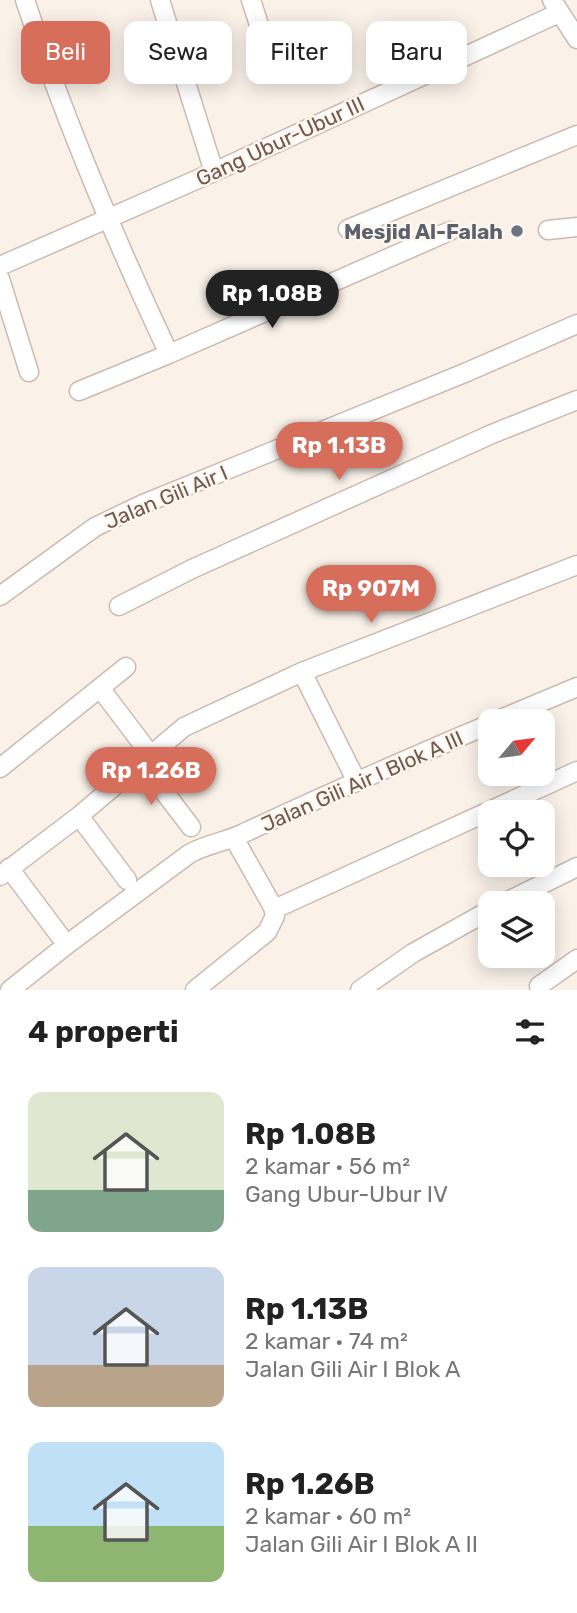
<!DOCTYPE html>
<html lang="id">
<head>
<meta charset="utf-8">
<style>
  :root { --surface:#fff; --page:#f6f6f6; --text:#222; --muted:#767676; --accent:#d76e5b }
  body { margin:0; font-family:Rubik,sans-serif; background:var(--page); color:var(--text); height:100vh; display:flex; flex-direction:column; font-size:26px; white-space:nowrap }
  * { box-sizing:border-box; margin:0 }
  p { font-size:23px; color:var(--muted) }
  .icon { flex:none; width:38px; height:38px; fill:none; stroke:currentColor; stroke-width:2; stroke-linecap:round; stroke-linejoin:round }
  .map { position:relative; height:990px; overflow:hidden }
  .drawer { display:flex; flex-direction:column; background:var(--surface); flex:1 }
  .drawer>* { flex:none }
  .hud { position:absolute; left:21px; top:21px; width:536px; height:63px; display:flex; gap:14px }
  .needle { width:46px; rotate:61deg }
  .controls { position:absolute; left:478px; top:709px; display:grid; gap:14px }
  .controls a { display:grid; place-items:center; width:77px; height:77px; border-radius:14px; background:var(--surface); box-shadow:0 4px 18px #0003; font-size:35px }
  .price { position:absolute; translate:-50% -60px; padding:0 16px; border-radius:24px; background:var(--accent); color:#fff; font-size:23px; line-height:46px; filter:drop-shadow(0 2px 4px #0008) }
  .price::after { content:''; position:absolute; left:50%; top:42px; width:21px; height:16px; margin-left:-10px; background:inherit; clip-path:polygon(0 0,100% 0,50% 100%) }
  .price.active { background:#222; color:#fff }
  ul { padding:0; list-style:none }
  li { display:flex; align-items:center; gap:21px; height:175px; padding:0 28px }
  li span { display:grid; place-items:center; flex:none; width:196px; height:140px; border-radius:14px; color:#555 }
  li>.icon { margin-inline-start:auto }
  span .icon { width:84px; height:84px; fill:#fffc; stroke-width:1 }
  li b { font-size:30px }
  h2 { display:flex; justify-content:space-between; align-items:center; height:84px; padding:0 28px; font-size:30px }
  .tag { padding:0 24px; border-radius:14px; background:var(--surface); box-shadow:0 4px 18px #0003; font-size:24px; line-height:63px }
  .tag.active { background:var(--accent); color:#fff }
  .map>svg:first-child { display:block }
</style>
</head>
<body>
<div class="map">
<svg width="577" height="990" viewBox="0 0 577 990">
  <rect width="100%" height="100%" fill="#faf2e9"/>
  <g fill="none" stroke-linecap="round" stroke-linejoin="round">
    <defs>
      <path id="minor" d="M25 0C65 121 115 239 169 354
        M160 0 214 172
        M251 0 263 37
        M552 0 577 39
        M348 229 577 135
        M548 230 577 227
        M0 266 214 172 559 13
        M0 279 29 372
        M79 391 169 354 450 231
        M0 596 95 527 143 504 467 372 577 324
        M119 606 192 569 492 434 577 400
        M302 672 356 780
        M100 688 150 754
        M496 721 577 687
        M142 763 191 827
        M0 768 126 667
        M79 816 127 880
        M9 868 60 936
        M0 876 79 816 184 727 302 672 577 565
        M504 903 577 867
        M279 907 577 771
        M539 986 577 959
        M10 990 69 943 189 854C206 844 226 842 244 833 325 795 407 759 490 724
        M195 990 267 932 275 916 273 907 234 838
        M360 990 413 953 490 910"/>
    </defs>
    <use href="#minor" stroke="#cbbab0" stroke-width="21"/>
    <use href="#minor" stroke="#fff" stroke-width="18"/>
  </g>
  <circle fill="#6b7280" stroke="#fdf7ef" stroke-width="2.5" cx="517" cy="231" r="7"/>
  <g text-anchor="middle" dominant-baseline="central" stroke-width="5" stroke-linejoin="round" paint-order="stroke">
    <g font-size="21" fill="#72594f" stroke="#fdf7ef">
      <text transform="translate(280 141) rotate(-25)">Gang Ubur-Ubur III</text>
      <text transform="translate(166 497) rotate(-23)">Jalan Gili Air I</text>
      <text transform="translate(362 781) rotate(-24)">Jalan Gili Air I Blok A III</text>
    </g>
    <g font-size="21" font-weight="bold" fill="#5b616d" stroke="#fdf7ef" text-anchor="end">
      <text x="503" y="231">Mesjid Al-Falah</text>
    </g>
  </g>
</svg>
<div class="controls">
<a><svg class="needle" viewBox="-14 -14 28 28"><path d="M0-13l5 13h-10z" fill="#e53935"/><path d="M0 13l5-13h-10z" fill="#767676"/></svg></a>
<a><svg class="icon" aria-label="locate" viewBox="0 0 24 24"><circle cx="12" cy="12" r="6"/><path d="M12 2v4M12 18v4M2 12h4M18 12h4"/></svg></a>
<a><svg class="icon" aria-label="layers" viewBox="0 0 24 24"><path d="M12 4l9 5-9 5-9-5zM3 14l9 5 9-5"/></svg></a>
</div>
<b class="price active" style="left:272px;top:330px">Rp 1.08B</b>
<b class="price" style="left:339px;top:482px">Rp 1.13B</b>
<b class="price" style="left:371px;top:625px">Rp 907M</b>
<b class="price" style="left:151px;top:807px">Rp 1.26B</b>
<div class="hud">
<a class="tag active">Beli</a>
<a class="tag">Sewa</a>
<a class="tag">Filter</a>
<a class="tag">Baru</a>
</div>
</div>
<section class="drawer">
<h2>4 properti<svg class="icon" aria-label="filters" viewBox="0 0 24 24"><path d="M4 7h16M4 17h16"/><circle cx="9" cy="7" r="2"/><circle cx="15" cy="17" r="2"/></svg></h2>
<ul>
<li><span style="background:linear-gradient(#dfe7d0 70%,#7fa58c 0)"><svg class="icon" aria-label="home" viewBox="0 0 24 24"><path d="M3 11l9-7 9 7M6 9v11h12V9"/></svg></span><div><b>Rp 1.08B</b><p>2 kamar · 56 m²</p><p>Gang Ubur-Ubur IV</p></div></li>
<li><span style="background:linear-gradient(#c9d6e8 70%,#b9a48a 0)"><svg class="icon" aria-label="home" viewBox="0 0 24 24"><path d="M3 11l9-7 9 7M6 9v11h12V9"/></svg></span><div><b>Rp 1.13B</b><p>2 kamar · 74 m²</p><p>Jalan Gili Air I Blok A</p></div></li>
<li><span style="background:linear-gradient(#bfe0f5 60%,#8fb573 0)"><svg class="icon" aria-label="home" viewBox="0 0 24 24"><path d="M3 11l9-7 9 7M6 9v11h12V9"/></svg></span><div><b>Rp 1.26B</b><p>2 kamar · 60 m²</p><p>Jalan Gili Air I Blok A II</p></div></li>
</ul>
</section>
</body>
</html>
